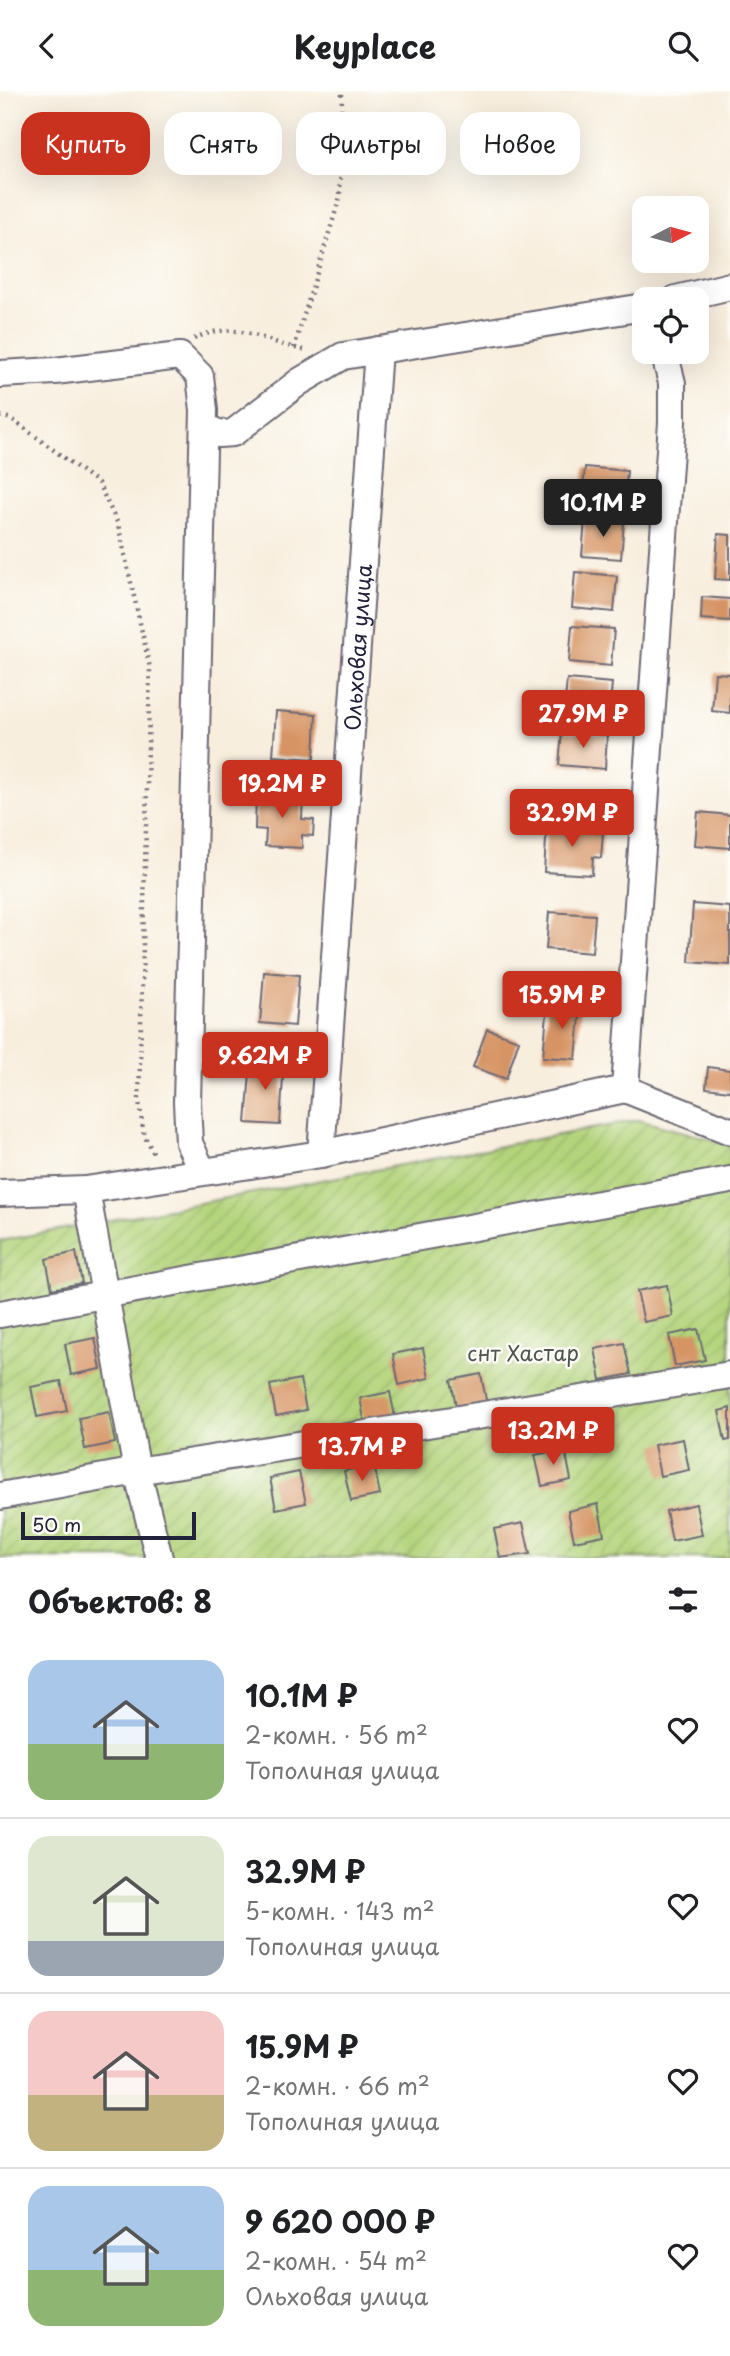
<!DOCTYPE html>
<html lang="ru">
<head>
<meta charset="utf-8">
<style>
  :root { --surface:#fff; --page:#f2f2f2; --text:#202124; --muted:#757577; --line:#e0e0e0; --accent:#c8321e }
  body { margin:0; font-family:"Playpen Sans",sans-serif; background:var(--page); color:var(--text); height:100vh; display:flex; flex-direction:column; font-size:26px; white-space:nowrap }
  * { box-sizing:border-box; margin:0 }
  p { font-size:23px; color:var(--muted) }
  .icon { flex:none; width:38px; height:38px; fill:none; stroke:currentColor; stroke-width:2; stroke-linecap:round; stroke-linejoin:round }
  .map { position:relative; height:1467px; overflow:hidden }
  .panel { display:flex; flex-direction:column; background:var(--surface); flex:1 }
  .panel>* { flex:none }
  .banner { position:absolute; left:21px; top:21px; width:690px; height:63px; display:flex; gap:14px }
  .needle { width:46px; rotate:84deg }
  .fabs { position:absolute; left:632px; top:105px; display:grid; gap:14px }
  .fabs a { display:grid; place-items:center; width:77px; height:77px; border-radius:14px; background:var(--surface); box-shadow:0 7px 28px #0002; font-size:35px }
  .scale { position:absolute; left:21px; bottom:18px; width:175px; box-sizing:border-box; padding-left:7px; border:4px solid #22223b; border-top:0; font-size:19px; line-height:24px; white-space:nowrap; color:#22223b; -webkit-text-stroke:5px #fdfcf7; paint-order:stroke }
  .price { position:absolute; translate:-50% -60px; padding:0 16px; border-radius:7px; background:var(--accent); color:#fff; font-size:23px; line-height:46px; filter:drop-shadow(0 2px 4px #0008) }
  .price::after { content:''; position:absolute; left:50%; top:42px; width:21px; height:16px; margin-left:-10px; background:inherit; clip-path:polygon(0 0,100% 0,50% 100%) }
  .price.selected { background:#222; color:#fff }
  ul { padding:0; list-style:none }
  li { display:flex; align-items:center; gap:21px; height:175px; padding:0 28px }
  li+li { border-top:2px solid var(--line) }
  li span { display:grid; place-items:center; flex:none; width:196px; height:140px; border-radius:21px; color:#555 }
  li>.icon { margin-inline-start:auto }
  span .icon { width:84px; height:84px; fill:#fffc; stroke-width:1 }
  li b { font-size:30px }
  h2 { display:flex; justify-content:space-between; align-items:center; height:84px; padding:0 28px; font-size:30px }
  .pill { padding:0 24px; border-radius:21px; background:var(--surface); box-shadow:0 7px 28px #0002; font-size:24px; line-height:63px }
  .pill.selected { background:var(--accent); color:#fff }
  header { display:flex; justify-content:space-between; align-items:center; height:91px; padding:0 28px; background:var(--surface); font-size:32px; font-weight:700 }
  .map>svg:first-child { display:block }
</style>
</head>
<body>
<header><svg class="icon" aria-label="back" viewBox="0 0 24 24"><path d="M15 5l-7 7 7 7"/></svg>Keyplace<svg class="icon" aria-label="search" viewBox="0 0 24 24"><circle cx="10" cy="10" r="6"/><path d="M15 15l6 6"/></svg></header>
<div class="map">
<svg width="730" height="1467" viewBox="0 0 730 1467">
  <defs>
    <pattern id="garden-furrows" width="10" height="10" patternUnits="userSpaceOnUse" patternTransform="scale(1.75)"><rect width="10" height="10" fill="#b4d47c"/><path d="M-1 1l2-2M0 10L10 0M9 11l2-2" fill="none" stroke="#9ab66c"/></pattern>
  </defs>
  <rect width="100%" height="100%" fill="#fdfcf7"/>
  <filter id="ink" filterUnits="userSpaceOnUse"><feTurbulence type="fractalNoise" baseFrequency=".0143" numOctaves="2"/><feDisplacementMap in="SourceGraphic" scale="14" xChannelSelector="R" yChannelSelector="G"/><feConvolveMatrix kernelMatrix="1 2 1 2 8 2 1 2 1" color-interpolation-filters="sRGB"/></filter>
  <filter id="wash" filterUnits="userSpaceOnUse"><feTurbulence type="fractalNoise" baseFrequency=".00686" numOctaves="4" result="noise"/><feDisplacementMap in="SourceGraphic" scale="28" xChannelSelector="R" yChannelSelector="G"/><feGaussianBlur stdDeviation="1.57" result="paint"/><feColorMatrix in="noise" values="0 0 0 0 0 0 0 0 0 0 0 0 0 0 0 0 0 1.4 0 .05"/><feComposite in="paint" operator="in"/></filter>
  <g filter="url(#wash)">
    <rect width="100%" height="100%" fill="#f8eede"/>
    <path fill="url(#garden-furrows)" stroke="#6b7b5c" stroke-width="2" d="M638 1029 730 1053V1467H0V1150Z"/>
    <g id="blocks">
      <path fill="#d69465" d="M585 376 627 380 624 413 582 409Z
        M585 428 624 431 621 468 582 465Z
        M718 443 730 444V489L715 488Z
        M575 481 617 485 614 521 572 517Z
        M702 506 730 508V530L701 528Z
        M572 535 614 538 611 575 569 571Z
        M715 582 730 583V622L712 620Z
        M567 588 612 592 609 625 564 621Z
        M276 620 316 623 314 668 273 665Z
        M562 641 607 644 605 678 559 674Z
        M256 702 303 704 302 728 314 729 313 745 302 744V757L265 755 266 739 255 738Z
        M698 721 730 724V757L695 754Z
        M547 732 595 735V742H603L601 767 593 766 592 784 544 781Z
        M693 813 730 816V874L689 871Z
        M549 821 595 824 592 862 546 858Z
        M264 881 299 884 295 935 260 932Z
        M548 912 581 915 576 968 543 966Z
        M487 938 519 949 506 988 473 976Z
        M251 968 284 970 280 1034 246 1032Z
        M708 976 730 979V1000L706 997Z
        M76 1161 82 1192 52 1198 46 1168Z
        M667 1194 673 1225 644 1231 637 1200Z
        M698 1238 705 1269 675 1275 669 1244Z
        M95 1247 101 1278 71 1284 65 1253Z
        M624 1252 631 1283 601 1289 595 1258Z
        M423 1257 429 1287 399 1294 393 1263Z
        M481 1283 487 1314 457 1320 451 1289Z
        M300 1288 306 1319 276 1325 270 1294Z
        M61 1290 67 1320 37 1326 31 1296Z
        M390 1301 396 1331 366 1338 360 1307Z
        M730 1317V1349L725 1350 719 1320Z
        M109 1321 115 1352 85 1358 79 1327Z
        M683 1348 689 1379 660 1385 654 1354Z
        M565 1358 571 1389 542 1395 535 1364Z
        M374 1373 380 1404 351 1410 344 1380Z
        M299 1381 306 1412 276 1418 270 1387Z
        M598 1413 604 1444 574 1450 568 1420Z
        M696 1413 702 1444 672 1450 666 1420Z
        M523 1432 530 1463 500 1467 494 1438Z"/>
    </g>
  </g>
  <g filter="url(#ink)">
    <use href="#blocks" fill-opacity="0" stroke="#6d6974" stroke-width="2"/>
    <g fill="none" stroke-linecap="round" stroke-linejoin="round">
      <defs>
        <g id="minor">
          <path d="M676 208 730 195"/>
          <path d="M0 283 55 280 180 265 200 285 204 319 187 1011 189 1052 202 1080"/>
          <path d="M204 335 219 343 233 342 299 291 343 265 644 216"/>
          <path d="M625 998 672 331V292L664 261"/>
          <path id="s1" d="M321 1063 378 259"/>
          <path d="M86 1099 137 1380 159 1467"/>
          <path d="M0 1102 86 1099 321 1063 625 998 730 1040"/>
          <path d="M0 1223 730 1089"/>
          <path d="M0 1405 137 1380 730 1284"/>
        </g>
      </defs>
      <use href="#minor" stroke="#6d6974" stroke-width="30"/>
      <path stroke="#6d6974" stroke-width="4.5" stroke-dasharray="2 5" stroke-linecap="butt" d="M194 248C237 226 264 253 306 259
        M294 257 340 106 342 0
        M0 325 12 328 98 392 118 433 150 577 139 1011 144 1044 155 1065"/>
      <use href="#minor" stroke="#fff" stroke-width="26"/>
    </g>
  </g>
  <g text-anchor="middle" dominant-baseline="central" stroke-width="5" stroke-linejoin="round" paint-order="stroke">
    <g font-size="21" fill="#22223b" stroke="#fdfcf7">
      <text stroke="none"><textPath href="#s1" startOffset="508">Ольховая улица</textPath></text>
    </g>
    <g font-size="21" fill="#4e574e" stroke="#fdfcf7">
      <text x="523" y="1261">снт Хастар</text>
    </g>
  </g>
</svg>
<div class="fabs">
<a><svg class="needle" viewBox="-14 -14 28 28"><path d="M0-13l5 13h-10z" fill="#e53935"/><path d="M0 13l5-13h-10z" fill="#757577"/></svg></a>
<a><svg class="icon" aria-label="locate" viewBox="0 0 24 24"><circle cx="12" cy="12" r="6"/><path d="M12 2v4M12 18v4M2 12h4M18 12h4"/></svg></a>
</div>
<div class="scale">50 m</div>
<b class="price selected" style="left:603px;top:448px">10.1M ₽</b>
<b class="price" style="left:583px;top:659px">27.9M ₽</b>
<b class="price" style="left:282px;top:729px">19.2M ₽</b>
<b class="price" style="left:572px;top:758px">32.9M ₽</b>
<b class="price" style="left:562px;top:940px">15.9M ₽</b>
<b class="price" style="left:265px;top:1001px">9.62M ₽</b>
<b class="price" style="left:553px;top:1376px">13.2M ₽</b>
<b class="price" style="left:362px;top:1392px">13.7M ₽</b>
<div class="banner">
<a class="pill selected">Купить</a>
<a class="pill">Снять</a>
<a class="pill">Фильтры</a>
<a class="pill">Новое</a>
</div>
</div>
<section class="panel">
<h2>Объектов: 8<svg class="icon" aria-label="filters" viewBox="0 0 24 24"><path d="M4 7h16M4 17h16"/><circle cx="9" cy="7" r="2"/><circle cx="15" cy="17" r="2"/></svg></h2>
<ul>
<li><span style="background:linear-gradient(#a9c7e8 60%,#8fb573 0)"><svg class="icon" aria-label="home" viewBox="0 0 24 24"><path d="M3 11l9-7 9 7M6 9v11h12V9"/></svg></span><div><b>10.1M ₽</b><p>2-комн. · 56 m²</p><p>Тополиная улица</p></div><svg class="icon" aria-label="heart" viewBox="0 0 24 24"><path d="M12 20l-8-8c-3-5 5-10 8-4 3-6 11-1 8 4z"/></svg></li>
<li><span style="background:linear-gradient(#dfe7d0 75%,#9aa5b1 0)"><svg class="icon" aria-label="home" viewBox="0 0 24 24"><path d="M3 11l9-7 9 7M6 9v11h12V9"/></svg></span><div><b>32.9M ₽</b><p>5-комн. · 143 m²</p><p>Тополиная улица</p></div><svg class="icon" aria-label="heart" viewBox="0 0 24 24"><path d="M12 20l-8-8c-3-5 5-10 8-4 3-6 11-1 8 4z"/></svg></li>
<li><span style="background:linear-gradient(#f6c9c9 60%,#c2b280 0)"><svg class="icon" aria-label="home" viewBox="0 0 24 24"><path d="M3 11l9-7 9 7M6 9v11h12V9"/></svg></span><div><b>15.9M ₽</b><p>2-комн. · 66 m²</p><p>Тополиная улица</p></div><svg class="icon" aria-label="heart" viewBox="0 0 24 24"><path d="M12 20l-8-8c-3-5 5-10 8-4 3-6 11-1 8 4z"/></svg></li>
<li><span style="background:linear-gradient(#a9c7e8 60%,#8fb573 0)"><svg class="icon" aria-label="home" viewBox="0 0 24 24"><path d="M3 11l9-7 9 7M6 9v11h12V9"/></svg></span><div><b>9 620 000 ₽</b><p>2-комн. · 54 m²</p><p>Ольховая улица</p></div><svg class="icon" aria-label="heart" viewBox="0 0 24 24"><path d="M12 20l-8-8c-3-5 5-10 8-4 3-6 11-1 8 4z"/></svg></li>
</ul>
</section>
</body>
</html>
